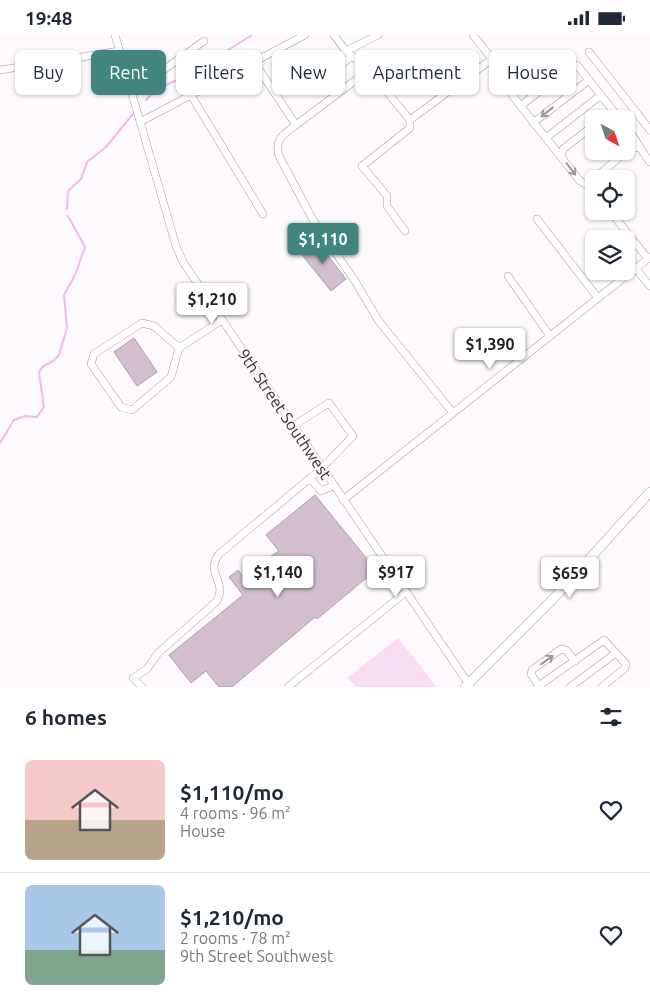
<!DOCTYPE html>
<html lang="en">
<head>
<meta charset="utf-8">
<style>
  :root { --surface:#fff; --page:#f2f2f3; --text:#1f2937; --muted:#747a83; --line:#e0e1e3; --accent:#40867d }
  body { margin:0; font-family:Ubuntu,sans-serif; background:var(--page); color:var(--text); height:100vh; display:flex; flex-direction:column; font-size:19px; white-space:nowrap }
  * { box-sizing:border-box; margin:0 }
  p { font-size:16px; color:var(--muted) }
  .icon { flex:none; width:28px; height:28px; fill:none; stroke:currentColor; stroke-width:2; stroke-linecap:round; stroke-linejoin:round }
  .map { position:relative; height:652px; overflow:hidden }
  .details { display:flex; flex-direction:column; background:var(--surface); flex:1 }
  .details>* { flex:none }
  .banner { position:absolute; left:15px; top:15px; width:620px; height:45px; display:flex; gap:10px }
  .needle { width:32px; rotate:140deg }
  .controls { position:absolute; left:585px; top:75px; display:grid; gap:10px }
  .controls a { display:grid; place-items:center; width:50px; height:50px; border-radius:8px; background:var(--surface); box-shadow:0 1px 4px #0004; font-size:25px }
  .price { position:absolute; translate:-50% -42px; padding:0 11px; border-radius:5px; background:#fff; color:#222; font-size:16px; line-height:32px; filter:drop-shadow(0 1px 2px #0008) }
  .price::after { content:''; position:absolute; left:50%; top:30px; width:15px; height:11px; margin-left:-8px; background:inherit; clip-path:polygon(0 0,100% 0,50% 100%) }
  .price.current { background:var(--accent); color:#fff }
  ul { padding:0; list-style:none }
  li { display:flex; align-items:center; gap:15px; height:125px; padding:0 25px }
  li+li { border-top:1px solid var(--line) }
  li span { display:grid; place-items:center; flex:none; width:140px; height:100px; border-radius:8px; color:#555 }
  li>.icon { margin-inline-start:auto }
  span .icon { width:60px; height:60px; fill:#fffc; stroke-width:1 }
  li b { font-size:21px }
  h2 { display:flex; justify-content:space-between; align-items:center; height:60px; padding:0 25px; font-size:21px }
  .tag { padding:0 18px; border-radius:8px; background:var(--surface); box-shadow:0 1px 4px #0004; font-size:18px; line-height:45px }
  .tag.current { background:var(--accent); color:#fff }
  .status { display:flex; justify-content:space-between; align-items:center; height:35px; padding:0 25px; background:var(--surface); direction:ltr }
  .status svg { height:14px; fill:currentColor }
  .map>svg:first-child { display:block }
</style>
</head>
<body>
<div class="status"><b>19:48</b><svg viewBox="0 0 49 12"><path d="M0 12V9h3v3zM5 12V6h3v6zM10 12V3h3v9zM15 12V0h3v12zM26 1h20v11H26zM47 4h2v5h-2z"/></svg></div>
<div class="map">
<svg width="650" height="652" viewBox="0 0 650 652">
  <rect width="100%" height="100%" fill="#fdf9fc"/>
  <path fill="#faddf3" d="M398 603 437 652H357L347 643Z"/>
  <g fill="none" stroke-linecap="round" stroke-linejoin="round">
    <path stroke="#f3bae7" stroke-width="2" d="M146 65 155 55 190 39 252 0
      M67 174 68 156 81 144 87 127 106 112 133 79
      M0 408 14 385 25 381 37 382 44 372 39 338 42 332 53 326 59 320 67 293 64 260 75 240 85 212 68 181"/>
  </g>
  <path fill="#d2bece" stroke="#b09dab" d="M315 204 346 244 331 256 299 216Z
    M134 303 157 337 137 351 114 317Z
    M315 460 376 535 317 584 315 582 232 652H219L206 636 191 648 169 620 243 560 229 542 238 535 251 552 278 530 271 521 279 516 266 500Z"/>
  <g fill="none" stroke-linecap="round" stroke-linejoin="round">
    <defs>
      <path id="minor" d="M115 0 176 211 183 227 470 651
        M346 16 378 0
        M589 17 650 95
        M254 27 296 90 369 35 346 16 334 0
        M0 35 119 16
        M369 35 410 85
        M130 52 155 41 204 6
        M341 56 330 39 352 21
        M191 60 263 179
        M523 74 510 57V53L546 24 552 25 563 38
        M602 84 611 77 615 78 620 84
        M140 87 305 0
        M533 88 589 45
        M296 90C284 99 274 104 279 121L313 185 355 246 378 285 453 378
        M594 90 563 114 561 122 580 146 594 154
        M626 92C636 103 640 115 650 127
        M546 103 601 60
        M561 122 523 74V69L572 31 577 30 615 78
        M594 144 628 115 634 112 639 113
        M610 176 648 224
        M537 184 598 263
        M405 196 387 171V161L362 131 410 93V85L492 24 473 0
        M635 233 650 251
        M508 241 550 301
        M179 313 154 291 142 288 94 319 91 329 121 372 132 375 171 342 179 313 222 285
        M310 443 321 456 333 451
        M343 465 650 222
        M539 651 531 639 532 635 561 614 566 615 575 626
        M142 652 133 643 147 634 158 618 216 567C229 547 204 539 219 519L321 434 353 401 329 368 293 391
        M288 652 406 557
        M537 652 604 605 626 629 625 633 602 652
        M570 652 616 618"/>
      <path id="major" d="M465 652 553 564 650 457"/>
    </defs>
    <use href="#minor" stroke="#a895a3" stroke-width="8"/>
    <use href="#major" stroke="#a895a3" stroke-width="10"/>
    <use href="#minor" stroke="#fff" stroke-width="7"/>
    <use href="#major" stroke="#fff" stroke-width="9"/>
  </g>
  <defs><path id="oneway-shaft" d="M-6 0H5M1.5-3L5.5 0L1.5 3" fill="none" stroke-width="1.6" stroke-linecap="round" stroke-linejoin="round" transform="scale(1.25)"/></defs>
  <g stroke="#9a969a">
    <use href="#oneway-shaft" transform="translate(547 77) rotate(142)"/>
    <use href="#oneway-shaft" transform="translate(571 134) rotate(52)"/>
    <use href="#oneway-shaft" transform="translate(547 625) rotate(-36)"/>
  </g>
  <g text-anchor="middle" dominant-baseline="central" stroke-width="4.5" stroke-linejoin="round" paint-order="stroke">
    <g font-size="16" fill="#362e34" stroke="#fdf9fc">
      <text transform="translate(285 379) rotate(56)">9th Street Southwest</text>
    </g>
  </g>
</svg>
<div class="controls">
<a><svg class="needle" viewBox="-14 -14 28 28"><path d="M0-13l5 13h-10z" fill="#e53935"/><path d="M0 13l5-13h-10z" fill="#747a83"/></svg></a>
<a><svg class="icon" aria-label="locate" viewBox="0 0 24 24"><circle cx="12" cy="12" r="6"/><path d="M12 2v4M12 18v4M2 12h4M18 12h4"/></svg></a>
<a><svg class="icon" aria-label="layers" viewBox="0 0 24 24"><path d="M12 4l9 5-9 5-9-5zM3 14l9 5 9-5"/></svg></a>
</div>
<b class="price current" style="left:323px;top:230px">$1,110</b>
<b class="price" style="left:212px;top:290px">$1,210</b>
<b class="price" style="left:490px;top:335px">$1,390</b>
<b class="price" style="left:278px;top:563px">$1,140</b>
<b class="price" style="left:396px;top:563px">$917</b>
<b class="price" style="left:570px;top:564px">$659</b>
<div class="banner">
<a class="tag">Buy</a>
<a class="tag current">Rent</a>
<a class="tag">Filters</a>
<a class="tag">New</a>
<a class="tag">Apartment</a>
<a class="tag">House</a>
</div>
</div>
<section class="details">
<h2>6 homes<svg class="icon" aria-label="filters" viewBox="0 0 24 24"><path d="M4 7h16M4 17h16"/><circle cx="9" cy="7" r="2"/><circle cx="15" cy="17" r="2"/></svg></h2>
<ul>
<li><span style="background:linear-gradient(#f6c9c9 60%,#b9a48a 0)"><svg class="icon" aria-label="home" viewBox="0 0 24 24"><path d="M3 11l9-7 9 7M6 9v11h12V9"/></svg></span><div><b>$1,110/mo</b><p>4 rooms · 96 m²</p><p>House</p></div><svg class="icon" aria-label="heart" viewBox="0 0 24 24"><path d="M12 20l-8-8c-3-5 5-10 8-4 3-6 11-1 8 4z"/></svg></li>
<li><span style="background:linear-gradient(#a9c7e8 65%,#7fa58c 0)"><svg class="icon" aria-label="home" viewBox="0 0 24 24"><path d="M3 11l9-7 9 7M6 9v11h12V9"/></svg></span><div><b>$1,210/mo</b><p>2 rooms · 78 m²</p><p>9th Street Southwest</p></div><svg class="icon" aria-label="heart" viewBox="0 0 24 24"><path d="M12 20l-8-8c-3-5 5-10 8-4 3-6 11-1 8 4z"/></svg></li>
</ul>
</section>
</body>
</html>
